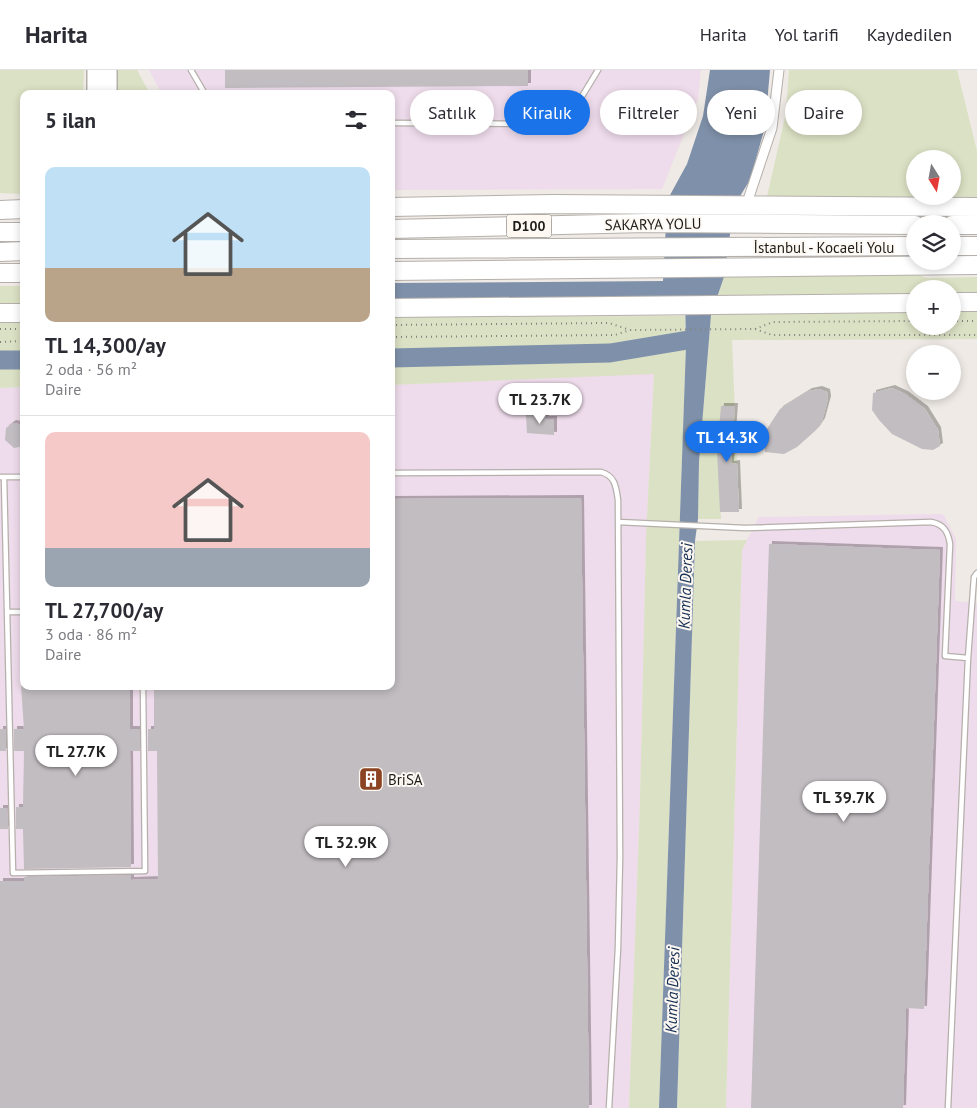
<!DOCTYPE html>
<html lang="tr">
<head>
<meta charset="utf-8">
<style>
  :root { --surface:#fff; --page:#f7f7f7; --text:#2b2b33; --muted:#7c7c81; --line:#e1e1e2; --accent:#1a73e8 }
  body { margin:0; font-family:"PT Sans",sans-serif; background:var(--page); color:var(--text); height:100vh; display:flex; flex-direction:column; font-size:19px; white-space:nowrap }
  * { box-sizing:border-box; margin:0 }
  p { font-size:16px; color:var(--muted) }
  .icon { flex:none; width:28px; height:28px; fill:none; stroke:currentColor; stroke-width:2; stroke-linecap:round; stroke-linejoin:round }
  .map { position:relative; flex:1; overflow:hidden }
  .drawer { position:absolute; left:20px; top:20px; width:375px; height:600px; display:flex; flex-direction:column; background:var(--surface); border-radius:10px; box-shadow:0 2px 8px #0003 }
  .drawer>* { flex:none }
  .guide { position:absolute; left:410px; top:20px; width:475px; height:45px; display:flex; gap:10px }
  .needle { width:32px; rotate:169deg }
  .fabs { position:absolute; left:906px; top:80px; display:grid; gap:10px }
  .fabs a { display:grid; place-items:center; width:55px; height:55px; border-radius:50%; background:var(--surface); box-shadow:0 2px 8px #0003; font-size:25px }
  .price { position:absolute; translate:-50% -42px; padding:0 11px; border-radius:18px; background:#fff; color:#222; font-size:16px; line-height:32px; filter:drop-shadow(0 1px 2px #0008) }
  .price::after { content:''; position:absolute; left:50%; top:30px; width:15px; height:11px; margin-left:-8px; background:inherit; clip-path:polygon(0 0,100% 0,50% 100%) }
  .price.selected { background:var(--accent); color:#fff }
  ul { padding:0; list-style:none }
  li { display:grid; align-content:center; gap:10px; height:265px; padding:0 25px }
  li+li { border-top:1px solid var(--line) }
  li span { display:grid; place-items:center; height:155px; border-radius:10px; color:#555 }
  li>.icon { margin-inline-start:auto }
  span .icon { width:90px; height:90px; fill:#fffc; stroke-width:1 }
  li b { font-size:21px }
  h2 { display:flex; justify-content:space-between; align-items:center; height:60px; padding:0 25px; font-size:21px }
  .pill { padding:0 18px; border-radius:22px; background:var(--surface); box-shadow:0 2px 8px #0003; font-size:18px; line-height:45px }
  .pill.selected { background:var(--accent); color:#fff }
  header { display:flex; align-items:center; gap:30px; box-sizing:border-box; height:70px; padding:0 25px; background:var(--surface); border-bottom:1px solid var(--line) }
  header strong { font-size:24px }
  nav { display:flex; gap:28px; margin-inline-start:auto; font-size:18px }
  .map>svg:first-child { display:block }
</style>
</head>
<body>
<header>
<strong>Harita</strong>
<nav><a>Harita</a><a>Yol tarifi</a><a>Kaydedilen</a></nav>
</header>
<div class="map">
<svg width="977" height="1038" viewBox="0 0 977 1038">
  <defs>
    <filter id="shadow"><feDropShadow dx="3" dy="-3" stdDeviation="0" flood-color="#0004"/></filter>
  </defs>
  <rect width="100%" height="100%" fill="#efeae5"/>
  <path fill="#eedbeb" d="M149 0H701L698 29 662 119 391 120V24H162Z
    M654 303 646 468 640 730 629 1038H0V318L24 317V616H391V315Z
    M943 444 956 469 955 531 977 533V1038H726L742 480 759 447Z"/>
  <path fill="#dbe1c4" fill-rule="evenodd" d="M0 0H84L83 24H24V124L0 123Z
    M118 0H137L150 24H117Z
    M789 0H957L977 81V129L766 131 786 43ZM915 89H952V126H915Z
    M913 203 927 208 977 207V223L953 225 952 219H915V226L716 231 724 207Z
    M0 216H24V237H0Z
    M953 237 977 241V269L732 270 737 393 719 394 721 449H698L699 392 711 245 915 238V256H952Z
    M685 246 686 275 659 1038H629L640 730 646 468 654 304 391 315V247Z
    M24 251V317L0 318V252Z
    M747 470 742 480 726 1038H677L695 471Z"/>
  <path fill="#7f91aa" d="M710 0H770L765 57 750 110 734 136 724 207 711 245 699 392 698 449 695 471 677 1038H659L686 275 685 226 391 231V213L663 211 666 154 664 136 687 94 703 46Z"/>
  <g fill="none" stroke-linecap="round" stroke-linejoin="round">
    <path stroke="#7f91aa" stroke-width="19" d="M391 288 610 283 694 269
      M0 290H24"/>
  </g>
  <path fill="#c2bdc1" filter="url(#shadow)" d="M225 0H528V16L225 18Z
    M892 318 905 324 925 339 938 360 940 376 933 380 922 379 892 364 879 350 872 340 873 323Z
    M819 319 827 322 828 329 822 351 816 360 797 377 784 384 765 382 763 365 780 339 809 321Z
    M721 336H735L731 394 737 393 739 442H720L717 381Z
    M546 344V349H554V365L527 363 526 345Z
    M13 353 24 355V376L14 378 5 370 6 358Z
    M581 428 589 1038H0V811H24V807L131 805V810L158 809 157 681H148V659H154V616H391V429Z
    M769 474 940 480 924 939 906 938 903 1038H751Z
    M21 616H130V659H139L140 681H130L131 797 24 799 23 759H16V737H23L24 681H14V659H24Z
    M0 659H6V681H0Z
    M0 738H7L8 759H0Z"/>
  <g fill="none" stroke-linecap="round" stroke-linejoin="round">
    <defs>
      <path id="lane" d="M191 0 205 24
        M391 53 539 54 560 49 581 28 598 0
        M391 403 601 402C615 406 616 416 618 430L620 787 618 878 609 1038
        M0 407H24
        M4 407 13 803 145 801 143 616
        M618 452 745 458 931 452C943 454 948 461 950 474L945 586 968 588 974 507 977 503
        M7 542H24
        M948 1038 968 588"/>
      <path id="street" d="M746 136 772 58 779 0"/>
      <path id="primary" d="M109 0V24
        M95 24V0"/>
      <path id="highway" d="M391 137 553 134 977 137
        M0 140 24 139
        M952 155H977
        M391 159 647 153 915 155
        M0 162H24
        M952 176H977
        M391 179 915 176
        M0 182 24 181
        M391 201 977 195
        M0 203H24
        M952 232H977
        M391 238 915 233
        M0 243H24"/>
    </defs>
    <use href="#lane" stroke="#b5b0ab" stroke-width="7"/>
    <use href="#street" stroke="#b5b0ab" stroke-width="11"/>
    <use href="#primary" stroke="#b5b0ab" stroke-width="18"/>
    <use href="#highway" stroke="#b5b0ab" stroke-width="20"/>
    <path stroke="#85817e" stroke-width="2" stroke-dasharray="1 4" stroke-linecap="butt" d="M952 251H977
      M391 255 609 253 630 260
      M0 259H24
      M755 259 773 252 915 251
      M391 267 615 265 630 260 755 259 772 265H977
      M0 272 24 271"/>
    <use href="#lane" stroke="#fff" stroke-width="4.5"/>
    <use href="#street" stroke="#fff" stroke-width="9"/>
    <use href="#primary" stroke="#fff" stroke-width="15"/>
    <use href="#highway" stroke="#fff" stroke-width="18"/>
  </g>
  <defs>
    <symbol id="building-square" viewBox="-11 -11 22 22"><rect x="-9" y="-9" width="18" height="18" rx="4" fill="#8b4321" stroke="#fdf8f2"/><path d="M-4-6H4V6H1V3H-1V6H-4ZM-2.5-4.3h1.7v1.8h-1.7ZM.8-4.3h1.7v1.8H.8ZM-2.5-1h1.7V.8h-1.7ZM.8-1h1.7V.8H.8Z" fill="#fff"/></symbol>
  </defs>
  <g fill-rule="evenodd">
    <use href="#building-square" x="357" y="695" width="28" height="28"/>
  </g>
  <g text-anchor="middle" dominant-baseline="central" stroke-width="4" stroke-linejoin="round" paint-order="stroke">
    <rect fill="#fdf8f2" stroke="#625f5c" stroke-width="1" x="506.5" y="144.5" width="45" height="23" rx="4"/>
    <g font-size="14" font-weight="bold" fill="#1f1d1b">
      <text x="529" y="156">D100</text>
    </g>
    <g font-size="15" fill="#1f1d1b" stroke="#fdf8f2">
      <text transform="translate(653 154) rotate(-1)">SAKARYA YOLU</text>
      <text x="824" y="177">İstanbul - Kocaeli Yolu</text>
    </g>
    <g font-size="15" fill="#1f1d1b" stroke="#fdf8f2" text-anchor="start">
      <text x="388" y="709">BriSA</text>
    </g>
    <g font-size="16" font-style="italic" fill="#162f54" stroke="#fdf8f2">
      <text transform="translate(685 516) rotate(-88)">Kumla Deresi</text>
      <text transform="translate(672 920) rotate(-88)">Kumla Deresi</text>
    </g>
  </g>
</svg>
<div class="fabs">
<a><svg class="needle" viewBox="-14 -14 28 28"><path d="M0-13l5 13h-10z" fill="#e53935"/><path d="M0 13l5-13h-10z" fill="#7c7c81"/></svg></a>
<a><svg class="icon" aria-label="layers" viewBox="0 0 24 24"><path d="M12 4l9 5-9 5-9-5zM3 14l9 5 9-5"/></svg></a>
<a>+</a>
<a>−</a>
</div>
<b class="price" style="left:540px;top:355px">TL 23.7K</b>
<b class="price selected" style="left:727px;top:393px">TL 14.3K</b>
<b class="price" style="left:76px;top:707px">TL 27.7K</b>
<b class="price" style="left:844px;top:753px">TL 39.7K</b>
<b class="price" style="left:346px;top:798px">TL 32.9K</b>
<div class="guide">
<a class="pill">Satılık</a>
<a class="pill selected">Kiralık</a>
<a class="pill">Filtreler</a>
<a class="pill">Yeni</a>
<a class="pill">Daire</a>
</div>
<section class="drawer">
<h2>5 ilan<svg class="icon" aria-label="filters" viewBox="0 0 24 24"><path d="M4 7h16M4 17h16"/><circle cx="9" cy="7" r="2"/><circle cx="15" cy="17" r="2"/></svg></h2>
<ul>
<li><span style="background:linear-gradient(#bfe0f5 65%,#b9a48a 0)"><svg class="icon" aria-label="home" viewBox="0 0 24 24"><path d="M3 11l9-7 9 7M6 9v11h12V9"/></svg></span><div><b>TL 14,300/ay</b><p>2 oda · 56 m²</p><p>Daire</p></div></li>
<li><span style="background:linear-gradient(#f6c9c9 75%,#9aa5b1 0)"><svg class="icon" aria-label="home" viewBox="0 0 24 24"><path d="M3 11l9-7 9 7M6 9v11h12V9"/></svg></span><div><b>TL 27,700/ay</b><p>3 oda · 86 m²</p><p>Daire</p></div></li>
</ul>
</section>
</div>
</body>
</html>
